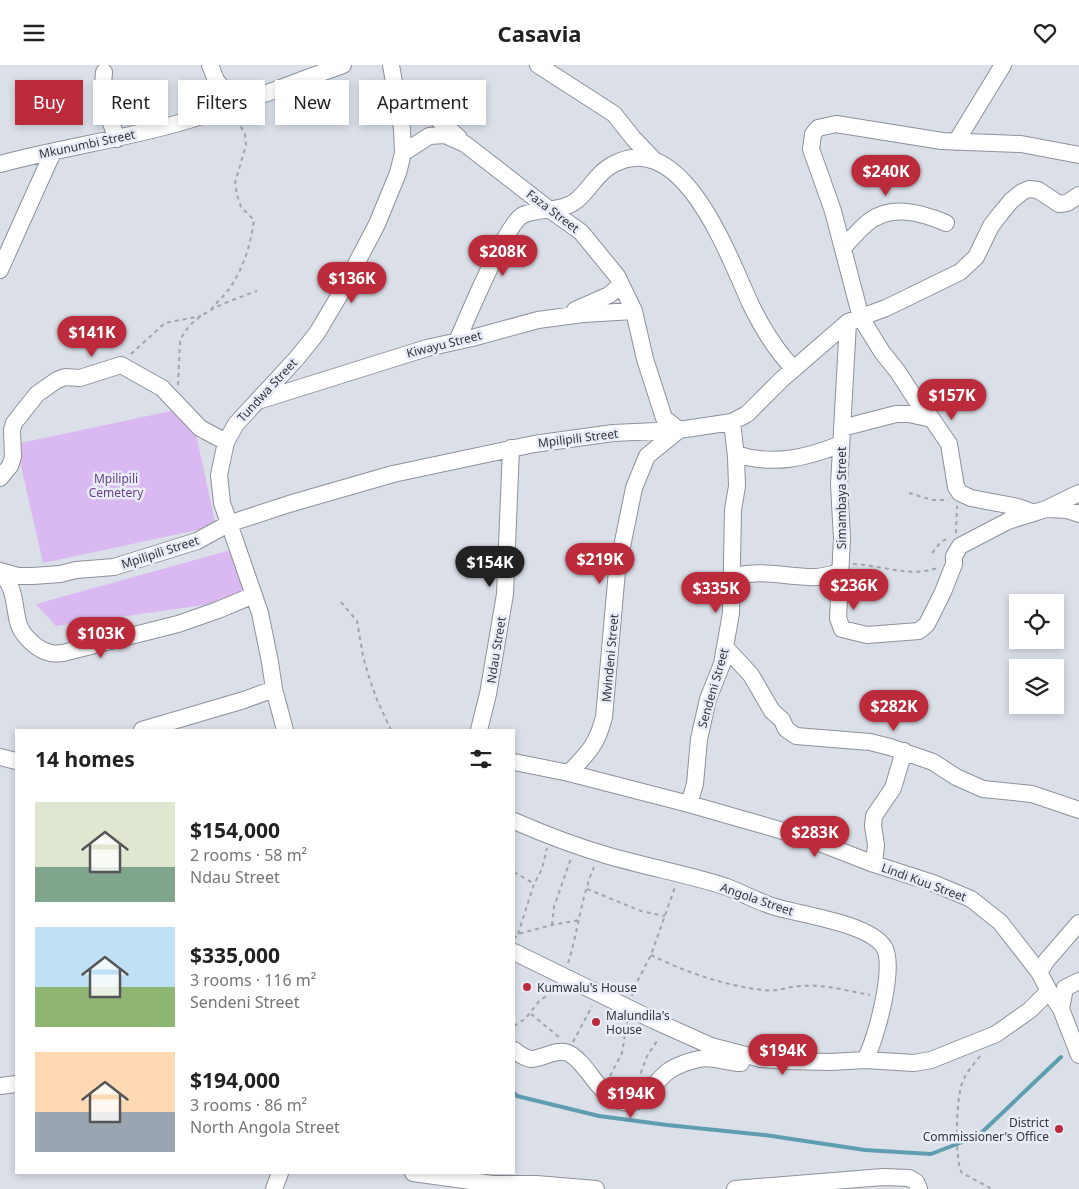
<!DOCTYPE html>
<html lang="en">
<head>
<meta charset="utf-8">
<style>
  :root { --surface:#fff; --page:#f2f2f2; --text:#222; --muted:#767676; --accent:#bb2b3c }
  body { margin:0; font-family:"Noto Sans",sans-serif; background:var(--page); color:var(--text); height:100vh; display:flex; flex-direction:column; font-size:19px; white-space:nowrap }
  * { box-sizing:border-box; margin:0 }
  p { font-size:16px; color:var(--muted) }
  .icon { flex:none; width:28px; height:28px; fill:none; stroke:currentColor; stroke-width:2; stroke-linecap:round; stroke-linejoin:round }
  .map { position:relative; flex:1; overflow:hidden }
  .side { position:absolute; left:15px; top:664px; width:500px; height:445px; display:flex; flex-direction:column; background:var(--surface); border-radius:0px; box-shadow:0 2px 8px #0003 }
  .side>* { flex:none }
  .guide { position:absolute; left:15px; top:15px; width:500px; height:45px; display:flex; gap:10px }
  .controls { position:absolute; left:1009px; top:529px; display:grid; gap:10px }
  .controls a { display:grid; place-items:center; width:55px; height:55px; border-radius:0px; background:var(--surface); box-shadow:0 2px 8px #0003; font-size:25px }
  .price { position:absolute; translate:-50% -42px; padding:0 11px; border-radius:18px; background:var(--accent); color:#fff; font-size:16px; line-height:32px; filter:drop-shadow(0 1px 2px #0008) }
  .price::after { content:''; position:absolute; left:50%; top:30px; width:15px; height:11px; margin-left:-8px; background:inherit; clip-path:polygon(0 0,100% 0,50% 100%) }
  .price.selected { background:#222; color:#fff }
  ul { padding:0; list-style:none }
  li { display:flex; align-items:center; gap:15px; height:125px; padding:0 20px }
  li span { display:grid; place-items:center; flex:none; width:140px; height:100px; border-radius:0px; color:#555 }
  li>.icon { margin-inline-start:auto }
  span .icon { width:60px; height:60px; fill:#fffc; stroke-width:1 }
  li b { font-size:21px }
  h2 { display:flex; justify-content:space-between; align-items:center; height:60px; padding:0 20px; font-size:21px }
  .tag { padding:0 18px; border-radius:0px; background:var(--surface); box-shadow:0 2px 8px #0003; font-size:18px; line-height:45px }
  .tag.selected { background:var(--accent); color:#fff }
  header { display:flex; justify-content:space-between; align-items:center; height:65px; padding:0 20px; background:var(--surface); font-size:22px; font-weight:700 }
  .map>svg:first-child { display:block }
</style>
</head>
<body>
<header><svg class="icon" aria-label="menu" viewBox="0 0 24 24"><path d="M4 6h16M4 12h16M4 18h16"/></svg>Casavia<svg class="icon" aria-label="heart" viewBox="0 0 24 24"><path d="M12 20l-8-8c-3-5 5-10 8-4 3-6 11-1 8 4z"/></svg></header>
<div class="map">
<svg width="1079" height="1124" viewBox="0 0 1079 1124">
  <rect width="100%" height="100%" fill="#dadfe8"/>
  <path fill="#dab9f2" d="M190 342 216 461 43 498 16 379Z
    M231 485 246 534 56 561 36 539Z"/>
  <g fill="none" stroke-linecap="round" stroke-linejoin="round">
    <path stroke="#5f9eb0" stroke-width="4" d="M514 1028 517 1031 599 1051 667 1060 765 1070 865 1085 931 1089 978 1071 1061 992"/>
    <defs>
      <path id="minor" d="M210 0 216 15 234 39
        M538 0 614 49 633 73 654 95
        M104 7 102 34 117 74
        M394 22 431 48 459 73
        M956 77 1003 0
        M403 88 429 71 445 70 465 79 550 145 581 167 617 211 634 246 645 294 664 353 679 365 647 391 634 423 617 506 604 652C597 680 588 688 569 708
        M0 99C62 82 127 74 189 55 241 39 292 18 343 0
        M843 183C850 175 857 167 865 160 888 138 920 147 946 158
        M0 205 53 87
        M575 245 609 230 621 220
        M848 257 839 420 842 473 838 553 842 564 867 570 919 566 927 559 943 527 954 499V491L960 481 1008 456 1046 444 1079 428
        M457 276C467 254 506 158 523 150 540 142 562 148 577 135 590 124 597 108 612 100 684 60 730 196 752 242 763 264 776 286 794 304
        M261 335 427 283 472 273 538 255 583 249 634 246
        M842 363 896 349H909L932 354
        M736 389C772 401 807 393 841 379
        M0 413 10 401 13 392 12 365 14 358 37 329 57 315 65 312 80 313 121 300 162 323 200 363 226 377
        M1048 444 1067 445 1079 449
        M1034 448 1018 442 971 433 960 428 956 422 949 379 932 354 916 335 898 307 882 287 861 253 833 146 811 84 813 69 818 63 836 59 942 76 1021 79 1079 90
        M0 506 18 511H33L60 509 76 505 114 502 197 476 228 459 289 439 393 409 534 379 613 368 679 365 732 357 747 349 781 315 848 257 886 243 960 207 976 192 991 161 1001 148 1011 136 1022 127 1029 124 1038 125 1059 139 1067 138 1079 130
        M0 507C16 524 13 536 18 557 21 570 38 586 51 588 55 589 59 588 63 588L178 559 218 545 254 530
        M731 512C761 504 780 511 809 512 820 513 830 510 840 507
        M726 583 751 610 772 646 782 655 786 664 796 671 870 677 890 682 933 697 956 712 983 724 1032 729 1079 745
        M142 665 244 635 274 624
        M285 665 274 624 270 597 260 548 222 438 219 410 226 377 236 359 297 293 317 268 342 226 377 159 398 108 403 88 402 64 391 0
        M479 665 488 629 505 529 511 383
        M0 692 16 696
        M514 697 569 708 689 739 759 759 807 773 874 799 933 818 971 834 1000 857 1039 907 1049 926 1061 944 1079 990
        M689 739 695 719 699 674 708 634 722 599 731 548 733 445 737 421 736 392 732 357
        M514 756C544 769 575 781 606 790 646 802 687 809 727 822 742 828 757 836 772 841 800 850 869 858 884 882 896 901 876 975 865 995
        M874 799 876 780 873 761 874 751 893 723 904 686
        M514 887 653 955 711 981 761 994 785 996 831 997 865 995 914 998 931 995 996 969 1030 945 1049 926
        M1039 907 1047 895 1079 858
        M1061 944 1065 923 1079 916
        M514 985C519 989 524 993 531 994 542 994 557 983 568 988 585 996 595 1022 611 1032 643 1051 649 1019 670 1005 678 1000 690 996 699 994 713 991 727 998 741 998
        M0 1021 16 1019
        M413 1108 492 1119H536L596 1124
        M274 1124 280 1108
        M735 1124 883 1112 909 1113 916 1117 919 1124"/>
    </defs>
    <use href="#minor" stroke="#8d919a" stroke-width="18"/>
    <path stroke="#a0a4ac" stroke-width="2" stroke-dasharray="4 4" stroke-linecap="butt" d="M211 245C217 236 226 230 231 221 244 202 251 178 254 155L241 142 237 130 235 118 246 80 245 70 237 54
      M131 289 165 258 201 251
      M178 320 180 277C188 249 232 235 257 226
      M909 428 932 435H948
      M956 468 957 441
      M932 488 941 477 948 473
      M853 499C882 500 909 513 937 503
      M341 537 357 556 363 591 368 609 377 635 391 665
      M514 807 533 818
      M587 824 641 846 665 851
      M552 860 554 842 571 793
      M518 869 534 819 542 804 547 783
      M514 874 518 869 552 860 579 855
      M651 890C685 907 725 921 764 925 779 927 788 921 802 921 824 919 848 926 870 930
      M568 898C578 867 581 832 594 802
      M632 931 635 921 651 890 675 822
      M531 949 560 973
      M514 961 525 954 540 935 547 931 555 922
      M573 977 592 941
      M980 991C974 999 967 1006 963 1016 956 1030 954 1095 962 1108L992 1124
      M610 1011 622 988 627 957
      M638 1016 647 991 659 973"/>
    <use href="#minor" stroke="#fff" stroke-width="16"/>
  </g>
  <g fill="#bb2b3c" stroke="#e7ecf6" stroke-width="2">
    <circle cx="527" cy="922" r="5"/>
    <circle cx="596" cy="957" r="5"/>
    <circle cx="1059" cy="1064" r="5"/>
  </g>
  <g text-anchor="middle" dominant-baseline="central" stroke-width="5" stroke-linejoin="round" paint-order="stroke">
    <g font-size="12" fill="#34363a" stroke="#e7ecf6">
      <text transform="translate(87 79) rotate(-12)">Mkunumbi Street</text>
      <text transform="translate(553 146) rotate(37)">Faza Street</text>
      <text transform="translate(444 279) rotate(-14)">Kiwayu Street</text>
      <text transform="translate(267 325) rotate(-47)">Tundwa Street</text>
      <text transform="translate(578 373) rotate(-7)">Mpilipili Street</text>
      <text transform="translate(841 433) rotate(-90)">Simambaya Street</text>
      <text transform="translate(160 487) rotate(-18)">Mpilipili Street</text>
      <text transform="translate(496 585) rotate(-81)">Ndau Street</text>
      <text transform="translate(610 593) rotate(-85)">Mvindeni Street</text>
      <text transform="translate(713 623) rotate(-74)">Sendeni Street</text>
      <text transform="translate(924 817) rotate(20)">Lindi Kuu Street</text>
      <text transform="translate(757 834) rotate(19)">Angola Street</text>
    </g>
    <g font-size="12" fill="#6b3f87" stroke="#e7ecf6">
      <text x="116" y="413">Mpilipili<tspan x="116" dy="14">Cemetery</tspan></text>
    </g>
    <g font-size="12" fill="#34363a" stroke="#e7ecf6" text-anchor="start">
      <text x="537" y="922">Kumwalu's House</text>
      <text x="606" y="950">Malundila's<tspan x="606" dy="14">House</tspan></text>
      <text x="1049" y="1057" text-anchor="end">District<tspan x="1049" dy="14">Commissioner's Office</tspan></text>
    </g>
  </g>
</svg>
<div class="controls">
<a><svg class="icon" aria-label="locate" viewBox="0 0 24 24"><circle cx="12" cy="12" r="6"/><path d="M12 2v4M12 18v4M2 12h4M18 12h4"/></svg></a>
<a><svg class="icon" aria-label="layers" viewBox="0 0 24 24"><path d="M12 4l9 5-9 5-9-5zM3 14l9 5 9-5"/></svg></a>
</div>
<b class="price" style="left:886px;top:132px">$240K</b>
<b class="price" style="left:503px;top:212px">$208K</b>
<b class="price" style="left:352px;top:239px">$136K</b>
<b class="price" style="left:92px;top:293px">$141K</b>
<b class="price" style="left:952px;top:356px">$157K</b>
<b class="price" style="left:600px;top:520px">$219K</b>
<b class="price selected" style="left:490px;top:523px">$154K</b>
<b class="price" style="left:854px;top:546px">$236K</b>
<b class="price" style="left:716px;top:549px">$335K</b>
<b class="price" style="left:101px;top:594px">$103K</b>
<b class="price" style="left:894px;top:667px">$282K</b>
<b class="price" style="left:815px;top:793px">$283K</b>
<b class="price" style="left:783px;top:1011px">$194K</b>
<b class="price" style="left:631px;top:1054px">$194K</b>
<div class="guide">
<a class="tag selected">Buy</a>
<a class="tag">Rent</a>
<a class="tag">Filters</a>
<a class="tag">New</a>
<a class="tag">Apartment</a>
</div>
<section class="side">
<h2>14 homes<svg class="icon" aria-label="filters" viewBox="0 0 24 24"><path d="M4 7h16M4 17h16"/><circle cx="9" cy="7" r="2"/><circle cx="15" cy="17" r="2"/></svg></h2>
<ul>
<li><span style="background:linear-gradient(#dfe7d0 65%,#7fa58c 0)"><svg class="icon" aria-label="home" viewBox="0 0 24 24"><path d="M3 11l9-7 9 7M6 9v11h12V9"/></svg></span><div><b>$154,000</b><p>2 rooms · 58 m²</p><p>Ndau Street</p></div></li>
<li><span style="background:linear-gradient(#bfe0f5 60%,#8fb573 0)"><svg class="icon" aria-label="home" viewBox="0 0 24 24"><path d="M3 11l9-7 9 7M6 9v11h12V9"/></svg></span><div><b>$335,000</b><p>3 rooms · 116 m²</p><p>Sendeni Street</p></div></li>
<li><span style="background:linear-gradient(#ffd9b3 60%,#9aa5b1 0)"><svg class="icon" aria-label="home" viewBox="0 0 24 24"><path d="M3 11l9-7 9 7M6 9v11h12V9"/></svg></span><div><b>$194,000</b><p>3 rooms · 86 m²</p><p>North Angola Street</p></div></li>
</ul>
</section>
</div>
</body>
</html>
